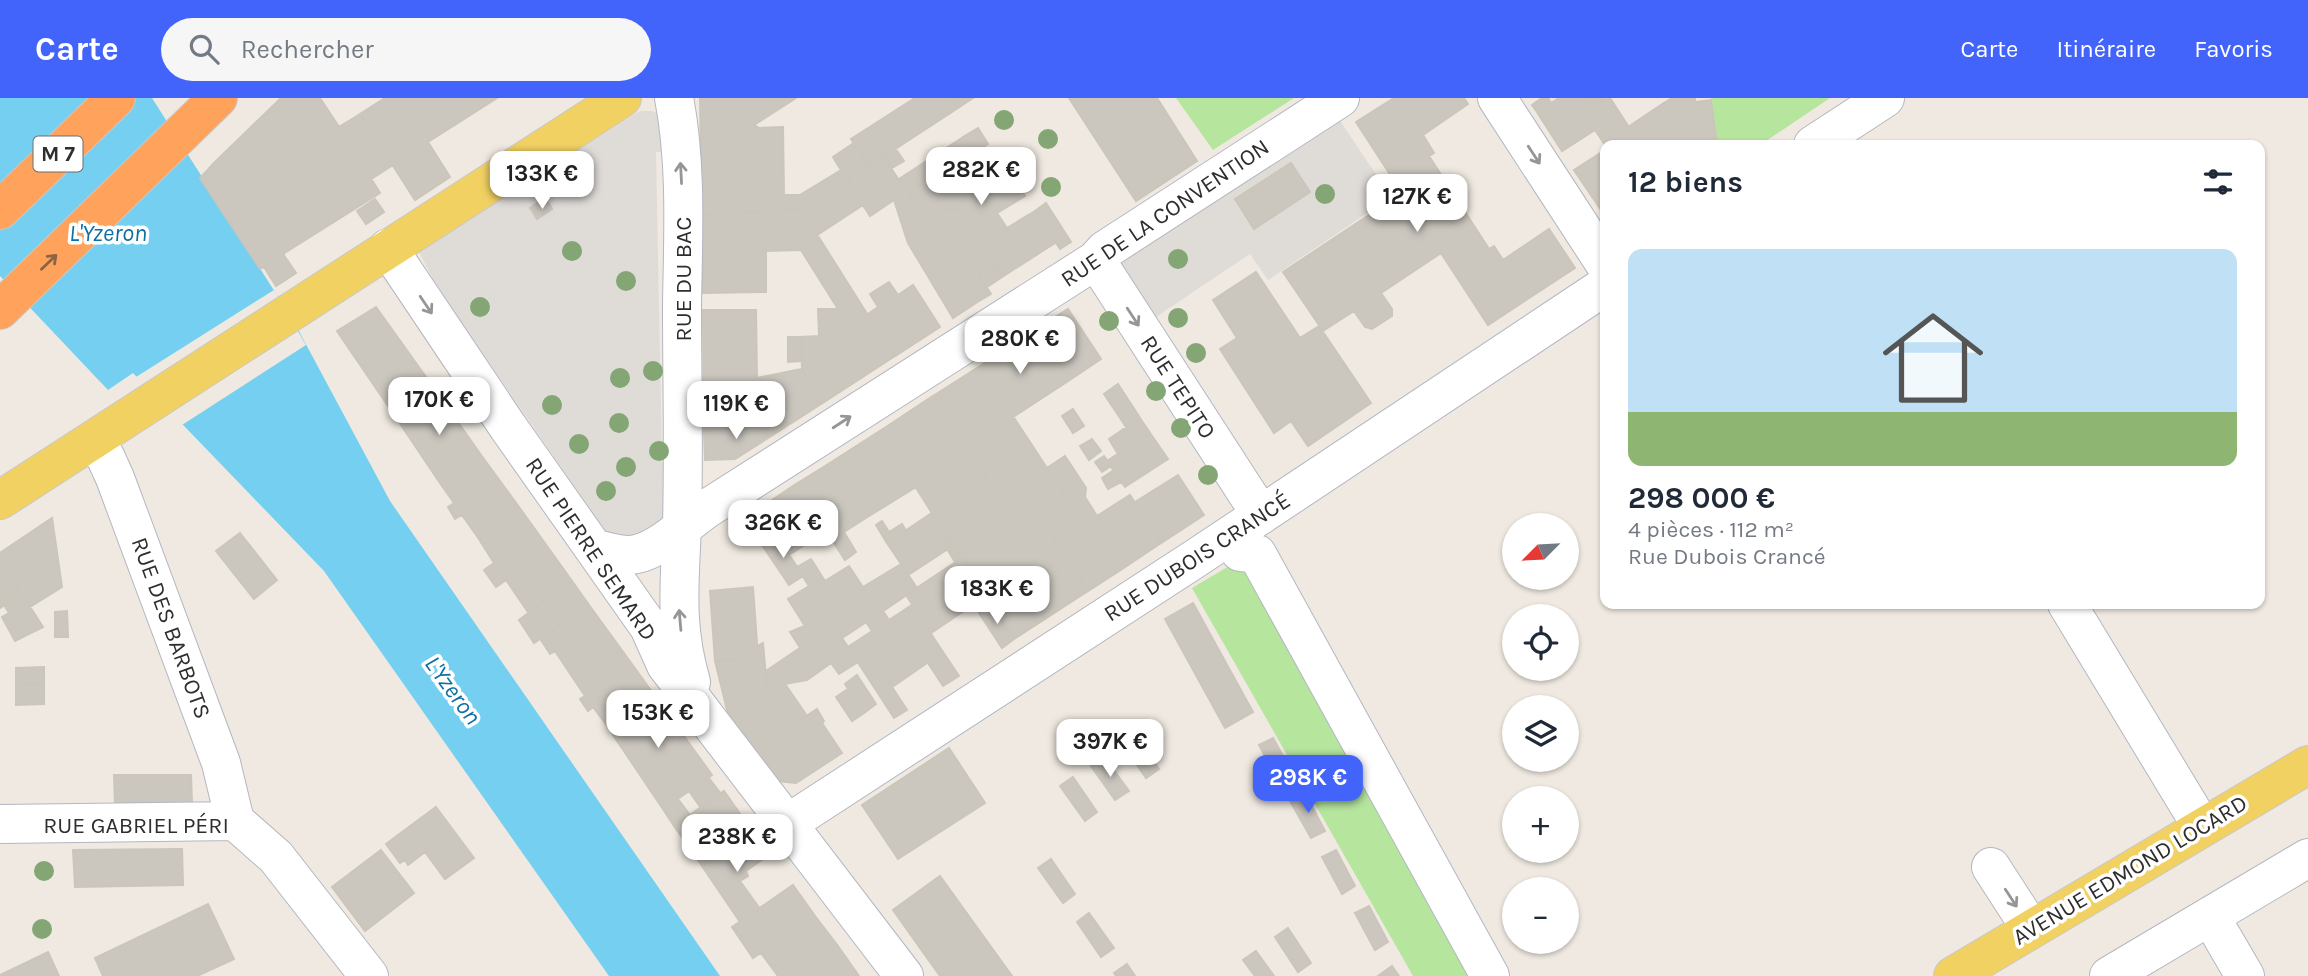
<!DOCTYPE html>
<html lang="fr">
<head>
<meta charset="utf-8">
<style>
  :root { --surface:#fff; --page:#f6f6f7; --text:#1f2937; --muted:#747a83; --accent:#4264fb }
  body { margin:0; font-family:Karla,sans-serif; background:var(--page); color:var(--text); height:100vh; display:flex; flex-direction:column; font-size:26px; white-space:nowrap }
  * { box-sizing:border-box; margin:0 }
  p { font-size:23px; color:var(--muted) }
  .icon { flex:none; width:38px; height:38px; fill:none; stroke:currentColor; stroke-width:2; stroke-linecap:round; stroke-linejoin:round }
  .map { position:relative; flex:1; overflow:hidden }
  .details { position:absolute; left:1600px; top:42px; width:665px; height:469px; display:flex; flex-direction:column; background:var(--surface); border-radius:14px; box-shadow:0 2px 5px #0004 }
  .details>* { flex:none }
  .needle { width:46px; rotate:246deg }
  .fabs { position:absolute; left:1502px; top:415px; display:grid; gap:14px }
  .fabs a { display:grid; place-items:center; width:77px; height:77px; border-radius:50%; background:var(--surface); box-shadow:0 2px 5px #0004; font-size:35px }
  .price { position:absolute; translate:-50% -60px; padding:0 16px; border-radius:14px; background:#fff; color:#222; font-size:23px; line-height:46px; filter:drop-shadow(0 2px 4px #0008) }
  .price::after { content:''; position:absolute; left:50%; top:42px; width:21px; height:16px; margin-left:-10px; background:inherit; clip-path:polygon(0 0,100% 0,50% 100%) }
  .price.active { background:var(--accent); color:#fff }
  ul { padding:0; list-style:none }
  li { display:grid; align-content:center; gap:14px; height:371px; padding:0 28px }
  li span { display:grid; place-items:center; height:217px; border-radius:14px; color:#555 }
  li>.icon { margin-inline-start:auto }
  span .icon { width:126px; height:126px; fill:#fffc; stroke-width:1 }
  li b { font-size:30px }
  h2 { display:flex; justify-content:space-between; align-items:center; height:84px; padding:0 28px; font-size:30px }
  header { display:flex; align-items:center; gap:42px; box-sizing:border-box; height:98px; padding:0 35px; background:var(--accent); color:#fff }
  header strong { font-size:33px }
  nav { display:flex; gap:38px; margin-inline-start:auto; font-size:24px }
  .search { width:490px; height:63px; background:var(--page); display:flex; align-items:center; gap:18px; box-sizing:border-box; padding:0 24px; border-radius:38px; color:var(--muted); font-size:26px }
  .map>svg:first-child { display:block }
</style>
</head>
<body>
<header>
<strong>Carte</strong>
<div class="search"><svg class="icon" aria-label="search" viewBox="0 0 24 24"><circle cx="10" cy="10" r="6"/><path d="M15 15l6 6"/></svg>Rechercher</div>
<nav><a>Carte</a><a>Itinéraire</a><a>Favoris</a></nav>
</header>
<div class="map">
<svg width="2308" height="878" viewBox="0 0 2308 878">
  <rect width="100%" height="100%" fill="#efe9e1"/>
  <path fill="#b6e59e" d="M1176 0H1294L1213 52Z
    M1711 0H1830L1760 47H1717Z
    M1248 463 1468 878H1413L1192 490 1231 467Z"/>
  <path fill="#dfdcd8" d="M640 13H653L664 21 671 54H656L662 365 672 366 662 437 610 440 485 259 475 263 420 156V151Z
    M1335 15 1391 99 1268 182 1250 156 1156 219 1118 161Z"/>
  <path fill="#75cff0" d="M0 0H152L294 224 390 403 720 878H609L324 473 133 275 108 292 0 178Z"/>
  <path fill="#efe9e1" d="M274 192 306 247 182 327 136 279Z"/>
  <path fill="#cbc7bf" stroke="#cbc5ba" stroke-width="2" d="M281 0H320L339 29 234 98 213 66Z
    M385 0H497L428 44 450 79 415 102 360 16Z
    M700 0H796L754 27 759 30 783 29 784 97H800L841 72 833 59 854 45 869 68 801 111 702 117Z
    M915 0H951L958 10 869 68 851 41Z
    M951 0H973L958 10Z
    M1069 0H1157L1197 63 1136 103Z
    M1394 0H1464L1468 6 1423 37 1434 55 1429 58 1489 151 1494 148 1503 162 1549 131 1575 170 1488 227 1441 155 1381 195 1392 211V218L1372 231 1365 229 1354 213 1323 233 1283 174 1402 95 1356 24Z
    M1542 0H1548L1551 5 1537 14 1532 7Z
    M1559 0H1585L1590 8 1610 0 1632 34 1612 47H1605L1595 32 1562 53 1537 14Z
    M1585 0H1604L1590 8Z
    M1672 0H1695V4L1711 2 1717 47H1690L1664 5Z
    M1664 5 1690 47H1640L1628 29Z
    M360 16 393 67 371 81 339 29Z
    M339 29 380 95 283 156 296 175 276 188 264 169 260 171 200 80 213 66 234 98Z
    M978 30 988 46 974 55 963 39Z
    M1632 34 1640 47H1612Z
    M963 39 974 55 962 63 982 94 1011 75 1025 98 997 115 1007 130 1035 113 1055 145 1005 177 965 112 939 111 927 124 908 94 925 83 928 62Z
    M895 50 904 63 892 70 883 58Z
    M1605 52V118L1574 72Z
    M883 58 979 203 953 220 908 145 894 102 870 118 847 82Z
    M928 62 925 83 908 94 899 81Z
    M1291 65 1310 94 1254 131 1235 101Z
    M847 82 863 107 817 137 801 111Z
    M545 100 548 104 533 114 530 110Z
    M375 101 384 114 366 126 357 113Z
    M548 104 552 111 537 121 533 114Z
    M1046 105 1071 144 1060 151 1035 113Z
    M801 111 864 211H838L801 152 766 153V194L703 195 702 117Z
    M939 111 965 112 1005 177 1002 179 994 166 978 176 991 196 979 203 927 124Z
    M994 166 1002 179 987 189 978 176Z
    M1256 174 1300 240 1319 228 1371 305 1308 348 1291 323 1274 335 1220 251 1237 240 1213 202Z
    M889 184 898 197 913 187 940 229 895 258 868 216 878 209 870 196Z
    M376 209 436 293 397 321 337 233Z
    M818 211H864L895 258 821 306 802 271 801 239 819 238Z
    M1068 211 1101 261 1059 289 1026 238Z
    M703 212H756L757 280 762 279 764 328 704 333Z
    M1026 238 1059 289 1013 319 980 268Z
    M788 239H801L802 263 788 264Z
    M980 268 1064 396 1017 427 933 298Z
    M802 271 821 306 790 326 764 328 762 279Z
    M1118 286 1140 320 1126 329 1104 296Z
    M436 293 481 357 440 385 397 321Z
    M933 298 986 380 932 415 880 333Z
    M1073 311 1084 328 1073 335 1062 318Z
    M1140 320 1150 335 1118 356 1109 341Z
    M790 326 735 361 705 362 704 333Z
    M880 333 916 389 869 418 833 363Z
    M1150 335 1168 361 1125 389 1107 363Z
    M1092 341 1101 353 1089 362 1080 348Z
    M481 357 519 409 477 438 462 417 455 421 448 409 454 405 440 385Z
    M1065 358 1086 390 1085 399 1071 407 1047 370Z
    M1104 358 1111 368 1102 374 1095 364Z
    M833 363 869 418 844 434 856 454 845 462 796 386Z
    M1114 372 1121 384 1108 391 1102 380Z
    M1178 377 1204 417 1161 445 1135 404Z
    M986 380 1017 427 1037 414 1088 493 1014 541 932 415Z
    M796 386 827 433 789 457 759 411Z
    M1064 396 1116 475 1088 493 1037 414Z
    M1130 397 1161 445 1116 475 1071 407 1085 399 1097 418Z
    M519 409 572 483 528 514 506 482 496 489 484 472 494 465 477 438Z
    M932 415 947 437 901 466 887 445Z
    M747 419 760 436 748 443 737 425Z
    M52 420 62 489 30 509 0 463V455Z
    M882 423 889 434 902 426 906 433 887 445 876 427Z
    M240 435 277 482 254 501 216 453Z
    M947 437 954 447 908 477 901 466Z
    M777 438 803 478 789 487 762 447Z
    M954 447 962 460 955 464 947 451Z
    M962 460 986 498 931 535 906 497Z
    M811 461 825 483 849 468 880 515 842 540 797 469Z
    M0 463 21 496 0 510Z
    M901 466 917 490 880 515 863 489Z
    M572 483 589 507 534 545 519 522Z
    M809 488 828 518 805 528 788 501Z
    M753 489 758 559 715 563 710 493Z
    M21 496 27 504 9 515 4 507Z
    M986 498 992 506 983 512 977 504Z
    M27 504 43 529 15 543 2 519Z
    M1193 505 1253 614 1225 630 1165 521Z
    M992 506 1014 541 1002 550 979 515Z
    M589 507 621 551 575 583 555 553 550 556 541 542Z
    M912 507 939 548 888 583 907 612 894 620 848 549 872 533 866 524 883 513 889 522Z
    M67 513 68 539H55V514Z
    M828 518 842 540 808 562 790 534Z
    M842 540 858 564 839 576 831 565 807 582 785 586 781 580Z
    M763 545 767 590 728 616 715 563 758 559 757 548Z
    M939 548 943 554 892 589 888 583Z
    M800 550 808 562 767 590 766 573Z
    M621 551 652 594 605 625 593 609 588 613 580 601 585 598 575 583Z
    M943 554 959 578 943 588 928 565Z
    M44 569V586L16 587V570Z
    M857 577 876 606 864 615 845 586Z
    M781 580 807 618 754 653 728 616Z
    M44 586V606L16 607V587Z
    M848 591 864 615 852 623 836 599Z
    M652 594 712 677 663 711 605 625Z
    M817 611 824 623 822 625 842 655 796 685 777 683 754 653Z
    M1134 636 1159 671 1146 680 1122 645Z
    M1273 640 1293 676 1279 684 1259 647Z
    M949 650 985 705 898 761 862 707Z
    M1104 659 1129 693 1115 702 1091 668Z
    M114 677H191L192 705 115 706Z
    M1073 679 1097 714 1085 723 1060 688Z
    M709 680 721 696 701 710 689 693Z
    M724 693 753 734 702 768 674 728Z
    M1305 695 1325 733 1311 740 1290 703Z
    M678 701 690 717 674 728 663 711Z
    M436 709 474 760 445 781 425 754 408 767 405 762 400 765 386 746Z
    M753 734 770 756 746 773 748 778 740 783 760 811 740 824 702 768Z
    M182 751 183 787 75 789 73 752Z
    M381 752 414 795 365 833 332 789Z
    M1336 752 1355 788 1342 796 1322 759Z
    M1051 761 1075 796 1063 805 1038 770Z
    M940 778 1012 878H940L893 812Z
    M793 787 815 818 753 860 732 829Z
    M208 806 234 861 197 878H103L95 860Z
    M1369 808 1388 844 1375 852 1355 815Z
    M1089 815 1114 850 1101 859 1077 824Z
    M815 818 838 848 796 878H778L761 855Z
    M1288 830 1311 865 1298 874 1275 839Z
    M838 848 859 878H796Z
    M1256 853 1274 878H1255L1243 862Z
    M48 854 59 878H0V877Z
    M1127 866 1135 878H1116L1114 875Z
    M1392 868 1399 878H1378Z"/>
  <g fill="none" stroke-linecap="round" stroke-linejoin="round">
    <defs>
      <path id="minor" d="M674 0C687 67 683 139 682 207 682 280 684 353 682 426 680 484 674 526 691 584
        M1497 0 1605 166
        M1813 47 1885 0
        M388 150 508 329 649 529 666 567 904 878
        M1096 162 1261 417
        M92 344 105 358 115 380 221 665 235 723
        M595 451C606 453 617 457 628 457 656 457 685 425 708 410L1096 162 1105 152 1340 0
        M1240 454 1257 456 1490 878
        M2067 506 2202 729
        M0 726 235 723 276 759 369 878
        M787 726 1193 462 1605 188
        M1991 769 2031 831
        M2210 818 2245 878
        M2109 878 2308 760"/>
      <path id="major" d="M0 402 622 0
        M1953 878 2308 667"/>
      <path id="highway" d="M0 112 116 0
        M0 212 218 0"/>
    </defs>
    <use href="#minor" stroke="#b4b7c1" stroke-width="40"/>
    <use href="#major" stroke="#c9c9c9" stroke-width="40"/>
    <use href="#highway" stroke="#c9c9c9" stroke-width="40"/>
    <use href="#minor" stroke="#fff" stroke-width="38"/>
    <use href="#major" stroke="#f2d163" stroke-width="38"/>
    <use href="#highway" stroke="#ffa35c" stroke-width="38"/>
  </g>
  <g fill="#84a574">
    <circle cx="1004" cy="22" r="10"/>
    <circle cx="1048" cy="41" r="10"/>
    <circle cx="1051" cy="89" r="10"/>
    <circle cx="1325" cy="96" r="10"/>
    <circle cx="572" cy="153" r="10"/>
    <circle cx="1178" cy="161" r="10"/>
    <circle cx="626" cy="183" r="10"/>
    <circle cx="480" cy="209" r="10"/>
    <circle cx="1178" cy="220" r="10"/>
    <circle cx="1109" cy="223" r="10"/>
    <circle cx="1196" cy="255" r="10"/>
    <circle cx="653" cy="273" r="10"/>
    <circle cx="620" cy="280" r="10"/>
    <circle cx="1156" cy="293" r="10"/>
    <circle cx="552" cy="307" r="10"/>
    <circle cx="619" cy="325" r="10"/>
    <circle cx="1181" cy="330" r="10"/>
    <circle cx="579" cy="346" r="10"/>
    <circle cx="659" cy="353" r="10"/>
    <circle cx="626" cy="369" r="10"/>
    <circle cx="1208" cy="377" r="10"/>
    <circle cx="606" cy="393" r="10"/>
    <circle cx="44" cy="773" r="10"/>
    <circle cx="42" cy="831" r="10"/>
  </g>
  <defs><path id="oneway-shaft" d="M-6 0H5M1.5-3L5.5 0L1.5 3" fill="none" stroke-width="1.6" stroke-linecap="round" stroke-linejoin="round" transform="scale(1.75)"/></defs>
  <g stroke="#969696">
    <use href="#oneway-shaft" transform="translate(1534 57) rotate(57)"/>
    <use href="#oneway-shaft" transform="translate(681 75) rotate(-93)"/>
    <use href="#oneway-shaft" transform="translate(426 207) rotate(56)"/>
    <use href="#oneway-shaft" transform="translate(1133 219) rotate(57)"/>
    <use href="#oneway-shaft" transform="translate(842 324) rotate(-33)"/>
    <use href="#oneway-shaft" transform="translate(680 522) rotate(-95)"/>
    <use href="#oneway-shaft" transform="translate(2011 800) rotate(57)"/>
  </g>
  <use stroke="#8c6343" href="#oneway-shaft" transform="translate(49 164) rotate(-44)"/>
  <g text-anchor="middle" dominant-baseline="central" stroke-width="7" stroke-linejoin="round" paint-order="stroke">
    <rect fill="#fff" stroke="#6d6d6d" stroke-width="2" x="33.5" y="38.5" width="49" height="35" rx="5"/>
    <g font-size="21" font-weight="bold" fill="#2e2e2e">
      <text x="58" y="56">M 7</text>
    </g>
    <g font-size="23" fill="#2e2e2e" stroke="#fff">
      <text transform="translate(1165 115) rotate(-34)">RUE DE LA CONVENTION</text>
      <text transform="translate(683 181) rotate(-90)">RUE DU BAC</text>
      <text transform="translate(1178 289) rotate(57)">RUE TEPITO</text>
      <text transform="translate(591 451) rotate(56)">RUE PIERRE SEMARD</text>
      <text transform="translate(1197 459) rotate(-33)">RUE DUBOIS CRANCÉ</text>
      <text transform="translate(171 530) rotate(70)">RUE DES BARBOTS</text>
      <text x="136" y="727">RUE GABRIEL PÉRI</text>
      <text transform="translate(2130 772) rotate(-31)">AVENUE EDMOND LOCARD</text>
    </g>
    <g font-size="24" font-style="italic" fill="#0d6fa3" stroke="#fff">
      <text x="108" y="135">L'Yzeron</text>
      <text transform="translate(453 592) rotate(54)">L'Yzeron</text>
    </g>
  </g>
</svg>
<div class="fabs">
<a><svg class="needle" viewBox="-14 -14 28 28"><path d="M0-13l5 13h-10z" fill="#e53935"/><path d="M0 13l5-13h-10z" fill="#747a83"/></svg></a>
<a><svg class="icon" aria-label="locate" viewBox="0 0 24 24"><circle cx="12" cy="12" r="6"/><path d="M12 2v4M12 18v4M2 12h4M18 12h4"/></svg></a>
<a><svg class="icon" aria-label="layers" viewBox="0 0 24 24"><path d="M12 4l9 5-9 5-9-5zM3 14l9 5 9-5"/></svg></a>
<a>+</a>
<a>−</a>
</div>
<b class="price" style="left:981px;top:109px">282K €</b>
<b class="price" style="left:542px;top:113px">133K €</b>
<b class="price" style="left:1417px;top:136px">127K €</b>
<b class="price" style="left:1020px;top:278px">280K €</b>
<b class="price" style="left:439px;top:339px">170K €</b>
<b class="price" style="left:736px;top:343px">119K €</b>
<b class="price" style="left:783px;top:462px">326K €</b>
<b class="price" style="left:997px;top:528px">183K €</b>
<b class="price" style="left:658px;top:652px">153K €</b>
<b class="price" style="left:1110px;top:681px">397K €</b>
<b class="price active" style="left:1308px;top:717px">298K €</b>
<b class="price" style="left:737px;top:776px">238K €</b>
<section class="details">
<h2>12 biens<svg class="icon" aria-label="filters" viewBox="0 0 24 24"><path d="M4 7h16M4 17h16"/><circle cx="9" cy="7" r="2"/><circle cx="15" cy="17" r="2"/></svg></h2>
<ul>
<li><span style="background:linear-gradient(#bfe0f5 75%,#8fb573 0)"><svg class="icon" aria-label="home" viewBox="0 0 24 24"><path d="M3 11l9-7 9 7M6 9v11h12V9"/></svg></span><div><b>298 000 €</b><p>4 pièces · 112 m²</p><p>Rue Dubois Crancé</p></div></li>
</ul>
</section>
</div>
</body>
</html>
